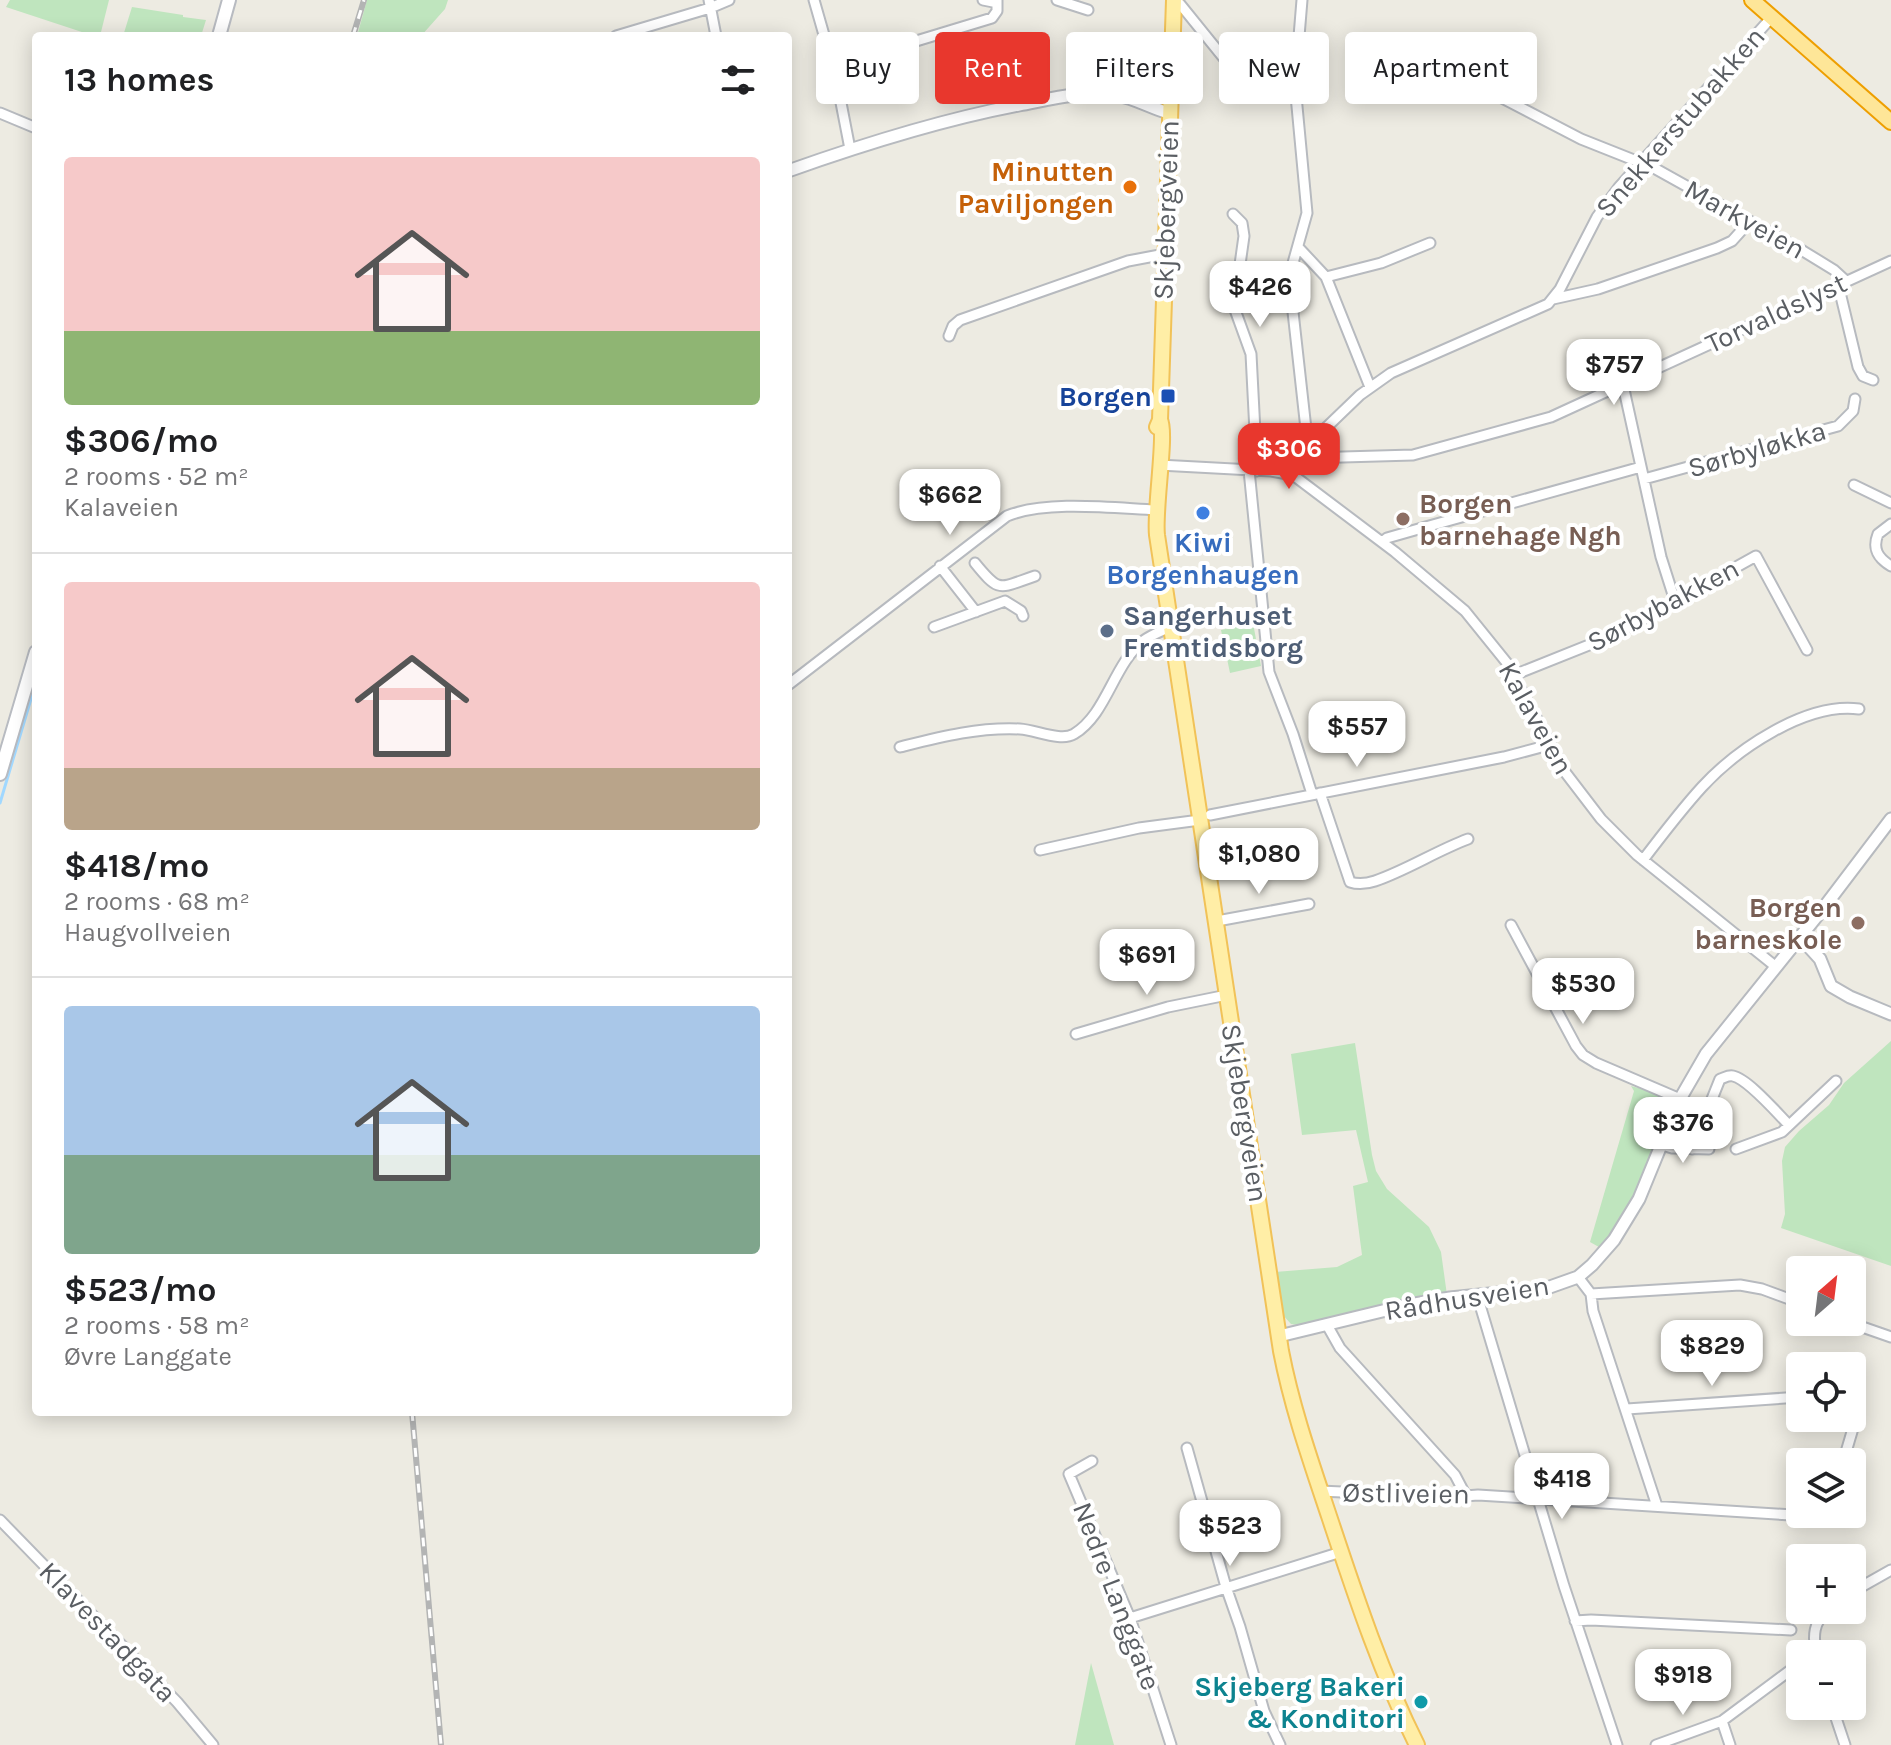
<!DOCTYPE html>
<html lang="en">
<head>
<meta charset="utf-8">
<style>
  :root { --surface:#fff; --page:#f6f6f6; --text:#202124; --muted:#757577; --line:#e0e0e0; --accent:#e8372d }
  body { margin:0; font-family:Karla,sans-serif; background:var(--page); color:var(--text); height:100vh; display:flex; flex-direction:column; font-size:30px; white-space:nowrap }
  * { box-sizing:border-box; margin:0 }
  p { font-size:26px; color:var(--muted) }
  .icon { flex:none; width:44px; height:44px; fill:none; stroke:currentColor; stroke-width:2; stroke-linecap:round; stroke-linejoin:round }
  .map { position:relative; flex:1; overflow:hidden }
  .details { position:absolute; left:32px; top:32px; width:760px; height:1384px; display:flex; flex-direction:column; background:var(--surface); border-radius:8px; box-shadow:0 4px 20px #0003 }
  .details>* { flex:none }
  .banner { position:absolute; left:816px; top:32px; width:760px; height:72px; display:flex; gap:16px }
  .needle { width:52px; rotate:28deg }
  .controls { position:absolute; left:1786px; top:1256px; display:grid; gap:16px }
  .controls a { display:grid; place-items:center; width:80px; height:80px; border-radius:8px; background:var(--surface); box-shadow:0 4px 20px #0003; font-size:40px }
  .price { position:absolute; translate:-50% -68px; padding:0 18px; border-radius:16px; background:#fff; color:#222; font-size:26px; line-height:52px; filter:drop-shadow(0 2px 4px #0008) }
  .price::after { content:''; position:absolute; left:50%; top:48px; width:24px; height:18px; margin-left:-12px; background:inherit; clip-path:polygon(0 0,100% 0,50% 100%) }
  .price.on { background:var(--accent); color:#fff }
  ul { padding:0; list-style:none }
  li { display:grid; align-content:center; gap:16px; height:424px; padding:0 32px }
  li+li { border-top:2px solid var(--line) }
  li span { display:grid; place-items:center; height:248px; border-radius:8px; color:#555 }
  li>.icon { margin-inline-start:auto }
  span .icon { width:144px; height:144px; fill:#fffc; stroke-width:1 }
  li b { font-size:34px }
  h2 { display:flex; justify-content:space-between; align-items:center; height:96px; padding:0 32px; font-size:34px }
  .pill { padding:0 28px; border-radius:8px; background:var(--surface); box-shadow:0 4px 20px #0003; font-size:28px; line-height:72px }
  .pill.on { background:var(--accent); color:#fff }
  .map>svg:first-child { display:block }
</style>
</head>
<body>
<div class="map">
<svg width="1891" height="1745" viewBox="0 0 1891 1745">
  <rect width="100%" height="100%" fill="#edebe2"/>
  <path fill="#bfe5be" d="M10 0H109L100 36H94L6 7Z
    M367 0H448L445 9 421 36H357Z
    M132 7 183 15V17L206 20 201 36H123Z
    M1253 623 1261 666 1230 673 1221 630Z
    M1891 1041V1266L1781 1228 1785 1214 1782 1161 1785 1147 1799 1131 1829 1105 1844 1083Z
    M1355 1043 1372 1155 1376 1171 1387 1189 1429 1227 1441 1252 1447 1295 1299 1332 1297 1325 1291 1324 1282 1314 1275 1272 1337 1267 1362 1255 1353 1186 1368 1182 1356 1130 1302 1135 1291 1054Z
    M1631 1086 1680 1099 1649 1179 1606 1251 1590 1242 1634 1091Z
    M1091 1663 1114 1745H1075Z"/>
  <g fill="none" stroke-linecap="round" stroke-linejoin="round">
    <path stroke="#a1d8ff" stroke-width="3" d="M0 803 36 682"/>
    <defs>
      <path id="minor" d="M709 0 716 36
        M814 0 836 77 850 149
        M1057 0 1088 10
        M1302 0 1295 85 1307 213 1293 263V312L1308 447
        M1174 1 1180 4 1231 67 1250 79 1296 91
        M616 36 710 8 729 0
        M892 51 903 45 992 18 997 11V0L993 2 983 0
        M1470 77 1479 86 1581 139 1654 168 1803 251 1834 270 1846 281
        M0 113 36 128
        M1233 214 1242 223 1244 236 1234 307 1251 354 1257 471
        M1298 247 1326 277 1370 387
        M1326 277 1381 263 1430 243
        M1838 284 1858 367 1863 376 1873 380
        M1553 299 1598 289 1717 248 1732 241 1750 221
        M949 336 953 326 960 320 1128 261 1165 254
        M1623 385 1661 557 1675 601
        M1307 446 1360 395 1391 373 1548 304 1560 289 1597 217 1619 187 1771 18
        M1159 465 1271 471 1293 475 1300 463 1308 458 1413 455 1551 417 1891 261
        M1249 470 1269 672 1293 734 1312 794
        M1293 475 1395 552 1465 611 1507 663 1565 772 1601 819 1637 855 1775 966
        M1644 479 1838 426 1853 411 1855 399
        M1854 485 1891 503
        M1891 524 1878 534C1872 549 1878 558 1891 566
        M1382 542 1387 538 1422 528 1641 467
        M975 563C1000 594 999 588 1035 576
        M940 566 976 612
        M934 627 1005 601 1021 611 1023 616
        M1514 675 1614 635 1756 556 1807 650
        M788 685 1007 516C1046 500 1113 508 1156 510
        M900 747C940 737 978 727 1020 729 1036 730 1061 742 1074 734 1107 714 1113 665 1143 641 1151 635 1162 631 1170 627
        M1320 793 1350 882C1359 885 1366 884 1375 881 1407 870 1436 851 1468 839
        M1210 815 1504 757 1549 745
        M1040 850 1139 828 1200 820
        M1643 860C1662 835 1681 810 1702 787 1737 749 1806 702 1859 709
        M1217 921 1309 904
        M1511 925 1576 1046 1583 1055 1596 1063 1680 1099
        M1076 1034 1168 1007 1227 995
        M1662 1145 1672 1148 1709 1149
        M1692 1149 1720 1079C1724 1078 1728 1075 1733 1076 1748 1079 1777 1113 1789 1125
        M1736 1149 1782 1132 1836 1081
        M1578 1277 1591 1294 1593 1311 1657 1506
        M1591 1294 1740 1285 1762 1289 1800 1303
        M1477 1295 1564 1586 1617 1745
        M1848 1322 1891 1337
        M1327 1325 1340 1348 1455 1475 1465 1494
        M1627 1409 1800 1397
        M1187 1448 1226 1587 1240 1627 1264 1711 1280 1745
        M1092 1461 1069 1474 1130 1618 1171 1745
        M1843 1462 1854 1425 1852 1405
        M1320 1491 1452 1497 1478 1495 1823 1517 1825 1514
        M0 1520 177 1702 213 1745
        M1852 1592 1891 1570
        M1130 1618 1341 1552
        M1575 1621 1591 1620 1791 1630
        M1816 1654C1813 1636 1813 1622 1828 1610
        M1832 1706 1845 1745
        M1722 1721 1730 1745
        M1656 1745 1722 1721 1800 1663"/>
      <path id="tertiary" d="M1137 100 1170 96
        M788 171C864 144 940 120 1019 105 1051 99 1084 90 1117 95 1135 98 1151 108 1169 113
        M1800 937 1820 959 1831 986 1850 997 1891 1014
        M1279 1336 1403 1306 1450 1298 1547 1288 1578 1277 1592 1265 1614 1240 1639 1199 1680 1099 1706 1054 1825 906 1891 819"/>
      <path id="secondary" d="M219 36 229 0
        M0 774 36 652"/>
      <path id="primary" d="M1160 420C1167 432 1154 510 1157 535L1281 1351C1292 1408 1311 1462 1329 1516 1355 1594 1380 1671 1417 1745
        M1157 427 1160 420 1174 0"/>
      <path id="trunk" d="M1752 0 1891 122"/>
    </defs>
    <use href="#minor" stroke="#b7babf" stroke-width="13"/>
    <use href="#tertiary" stroke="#b7babf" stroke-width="15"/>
    <use href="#secondary" stroke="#b8bbc1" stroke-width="16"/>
    <use href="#primary" stroke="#f1c258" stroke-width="18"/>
    <use href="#trunk" stroke="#ee9f01" stroke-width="18"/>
    <use href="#minor" stroke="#fff" stroke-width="9"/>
    <use href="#tertiary" stroke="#fff" stroke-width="11"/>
    <use href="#secondary" stroke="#fff" stroke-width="12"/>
    <use href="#primary" stroke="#ffeea6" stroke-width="14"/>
    <use href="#trunk" stroke="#fee698" stroke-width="14"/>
    <defs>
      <path id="rail" d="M353 36 364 0
        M412 1412 441 1745"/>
    </defs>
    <use href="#rail" stroke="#b3b4b4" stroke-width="6"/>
    <use href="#rail" stroke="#fff" stroke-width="3" stroke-dasharray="9" stroke-linecap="butt"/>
  </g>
  <circle fill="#e8710a" stroke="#fff" stroke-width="3" cx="1130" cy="187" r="8"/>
  <rect fill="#1a4fb4" stroke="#fff" stroke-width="3" x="1160" y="388" width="16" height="16" rx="4"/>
  <circle fill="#3f7fe0" stroke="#fff" stroke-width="3" cx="1203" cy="513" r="8"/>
  <g fill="#8d6e63" stroke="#fff" stroke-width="3">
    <circle cx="1403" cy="519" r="8"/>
    <circle cx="1858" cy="923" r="8"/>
  </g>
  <circle fill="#5c6f8a" stroke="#fff" stroke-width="3" cx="1107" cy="631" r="8"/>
  <circle fill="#0f9aa8" stroke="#fff" stroke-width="3" cx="1421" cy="1702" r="8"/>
  <g text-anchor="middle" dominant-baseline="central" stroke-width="8" stroke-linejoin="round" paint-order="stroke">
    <g font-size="28" fill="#5a5e63" stroke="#fff">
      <text transform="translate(1680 122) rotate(-49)">Snekkerstubakken</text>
      <text transform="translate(1166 210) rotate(-88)">Skjebergveien</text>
      <text transform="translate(1745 219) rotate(29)">Markveien</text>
      <text transform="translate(1776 313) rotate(-25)">Torvaldslyst</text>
      <text transform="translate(1757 449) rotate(-16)">Sørbyløkka</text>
      <text transform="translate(1663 605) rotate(-28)">Sørbybakken</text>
      <text transform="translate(1536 718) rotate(61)">Kalaveien</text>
      <text transform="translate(1245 1113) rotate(81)">Skjebergveien</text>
      <text transform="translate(1467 1298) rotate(-9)">Rådhusveien</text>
      <text transform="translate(1406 1493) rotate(1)">Østliveien</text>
      <text transform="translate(1117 1596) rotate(69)">Nedre Langgate</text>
      <text transform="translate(108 1632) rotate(46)">Klavestadgata</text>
    </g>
    <g font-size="28" font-weight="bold" fill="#c56008" stroke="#fff" text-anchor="end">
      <text x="1114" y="171">Minutten<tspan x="1114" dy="32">Paviljongen</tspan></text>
    </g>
    <g font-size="28" font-weight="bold" fill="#164399" stroke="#fff" text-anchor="end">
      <text x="1152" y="396">Borgen</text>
    </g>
    <g font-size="28" font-weight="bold" fill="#785e54" stroke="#fff" text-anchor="start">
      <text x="1419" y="503">Borgen<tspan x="1419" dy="32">barnehage Ngh</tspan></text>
      <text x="1842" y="907" text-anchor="end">Borgen<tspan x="1842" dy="32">barneskole</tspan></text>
    </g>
    <g font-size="28" font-weight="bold" fill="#366cbe" stroke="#fff">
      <text x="1203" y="542">Kiwi<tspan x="1203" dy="32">Borgenhaugen</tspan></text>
    </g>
    <g font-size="28" font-weight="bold" fill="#4e5e75" stroke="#fff" text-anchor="start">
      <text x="1123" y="615">Sangerhuset<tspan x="1123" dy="32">Fremtidsborg</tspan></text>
    </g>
    <g font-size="28" font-weight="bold" fill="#0d838f" stroke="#fff" text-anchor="end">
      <text x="1405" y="1686">Skjeberg Bakeri<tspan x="1405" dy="32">&amp; Konditori</tspan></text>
    </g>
  </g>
</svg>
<div class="controls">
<a><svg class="needle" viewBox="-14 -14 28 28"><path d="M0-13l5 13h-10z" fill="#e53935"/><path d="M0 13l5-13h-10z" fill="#757577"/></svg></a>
<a><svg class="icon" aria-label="locate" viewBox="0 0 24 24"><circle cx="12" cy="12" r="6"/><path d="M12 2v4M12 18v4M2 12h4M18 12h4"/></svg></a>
<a><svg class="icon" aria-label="layers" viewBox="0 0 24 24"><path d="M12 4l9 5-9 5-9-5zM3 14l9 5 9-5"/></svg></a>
<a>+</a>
<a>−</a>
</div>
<b class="price" style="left:1260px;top:329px">$426</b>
<b class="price" style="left:1614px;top:407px">$757</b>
<b class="price on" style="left:1289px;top:491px">$306</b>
<b class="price" style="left:950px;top:537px">$662</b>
<b class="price" style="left:1357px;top:769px">$557</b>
<b class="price" style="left:1259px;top:896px">$1,080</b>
<b class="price" style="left:1147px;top:997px">$691</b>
<b class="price" style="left:1583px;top:1026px">$530</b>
<b class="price" style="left:1683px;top:1165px">$376</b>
<b class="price" style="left:1712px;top:1388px">$829</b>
<b class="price" style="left:1562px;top:1521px">$418</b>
<b class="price" style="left:1230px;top:1568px">$523</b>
<b class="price" style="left:1683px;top:1717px">$918</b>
<div class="banner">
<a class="pill">Buy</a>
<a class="pill on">Rent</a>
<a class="pill">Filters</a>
<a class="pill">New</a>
<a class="pill">Apartment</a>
</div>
<section class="details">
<h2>13 homes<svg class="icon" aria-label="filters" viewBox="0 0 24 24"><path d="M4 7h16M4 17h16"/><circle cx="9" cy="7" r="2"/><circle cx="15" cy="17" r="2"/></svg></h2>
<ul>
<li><span style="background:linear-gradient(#f6c9c9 70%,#8fb573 0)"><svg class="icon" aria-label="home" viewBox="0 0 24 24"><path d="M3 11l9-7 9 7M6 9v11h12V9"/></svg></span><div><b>$306/mo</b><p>2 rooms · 52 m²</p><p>Kalaveien</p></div></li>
<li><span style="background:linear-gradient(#f6c9c9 75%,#b9a48a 0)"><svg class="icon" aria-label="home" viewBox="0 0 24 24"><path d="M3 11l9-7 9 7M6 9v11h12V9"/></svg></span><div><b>$418/mo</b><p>2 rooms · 68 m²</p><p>Haugvollveien</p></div></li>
<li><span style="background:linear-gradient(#a9c7e8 60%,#7fa58c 0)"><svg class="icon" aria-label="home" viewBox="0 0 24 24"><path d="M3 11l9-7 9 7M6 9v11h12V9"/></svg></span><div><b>$523/mo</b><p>2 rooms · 58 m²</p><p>Øvre Langgate</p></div></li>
</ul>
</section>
</div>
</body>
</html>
